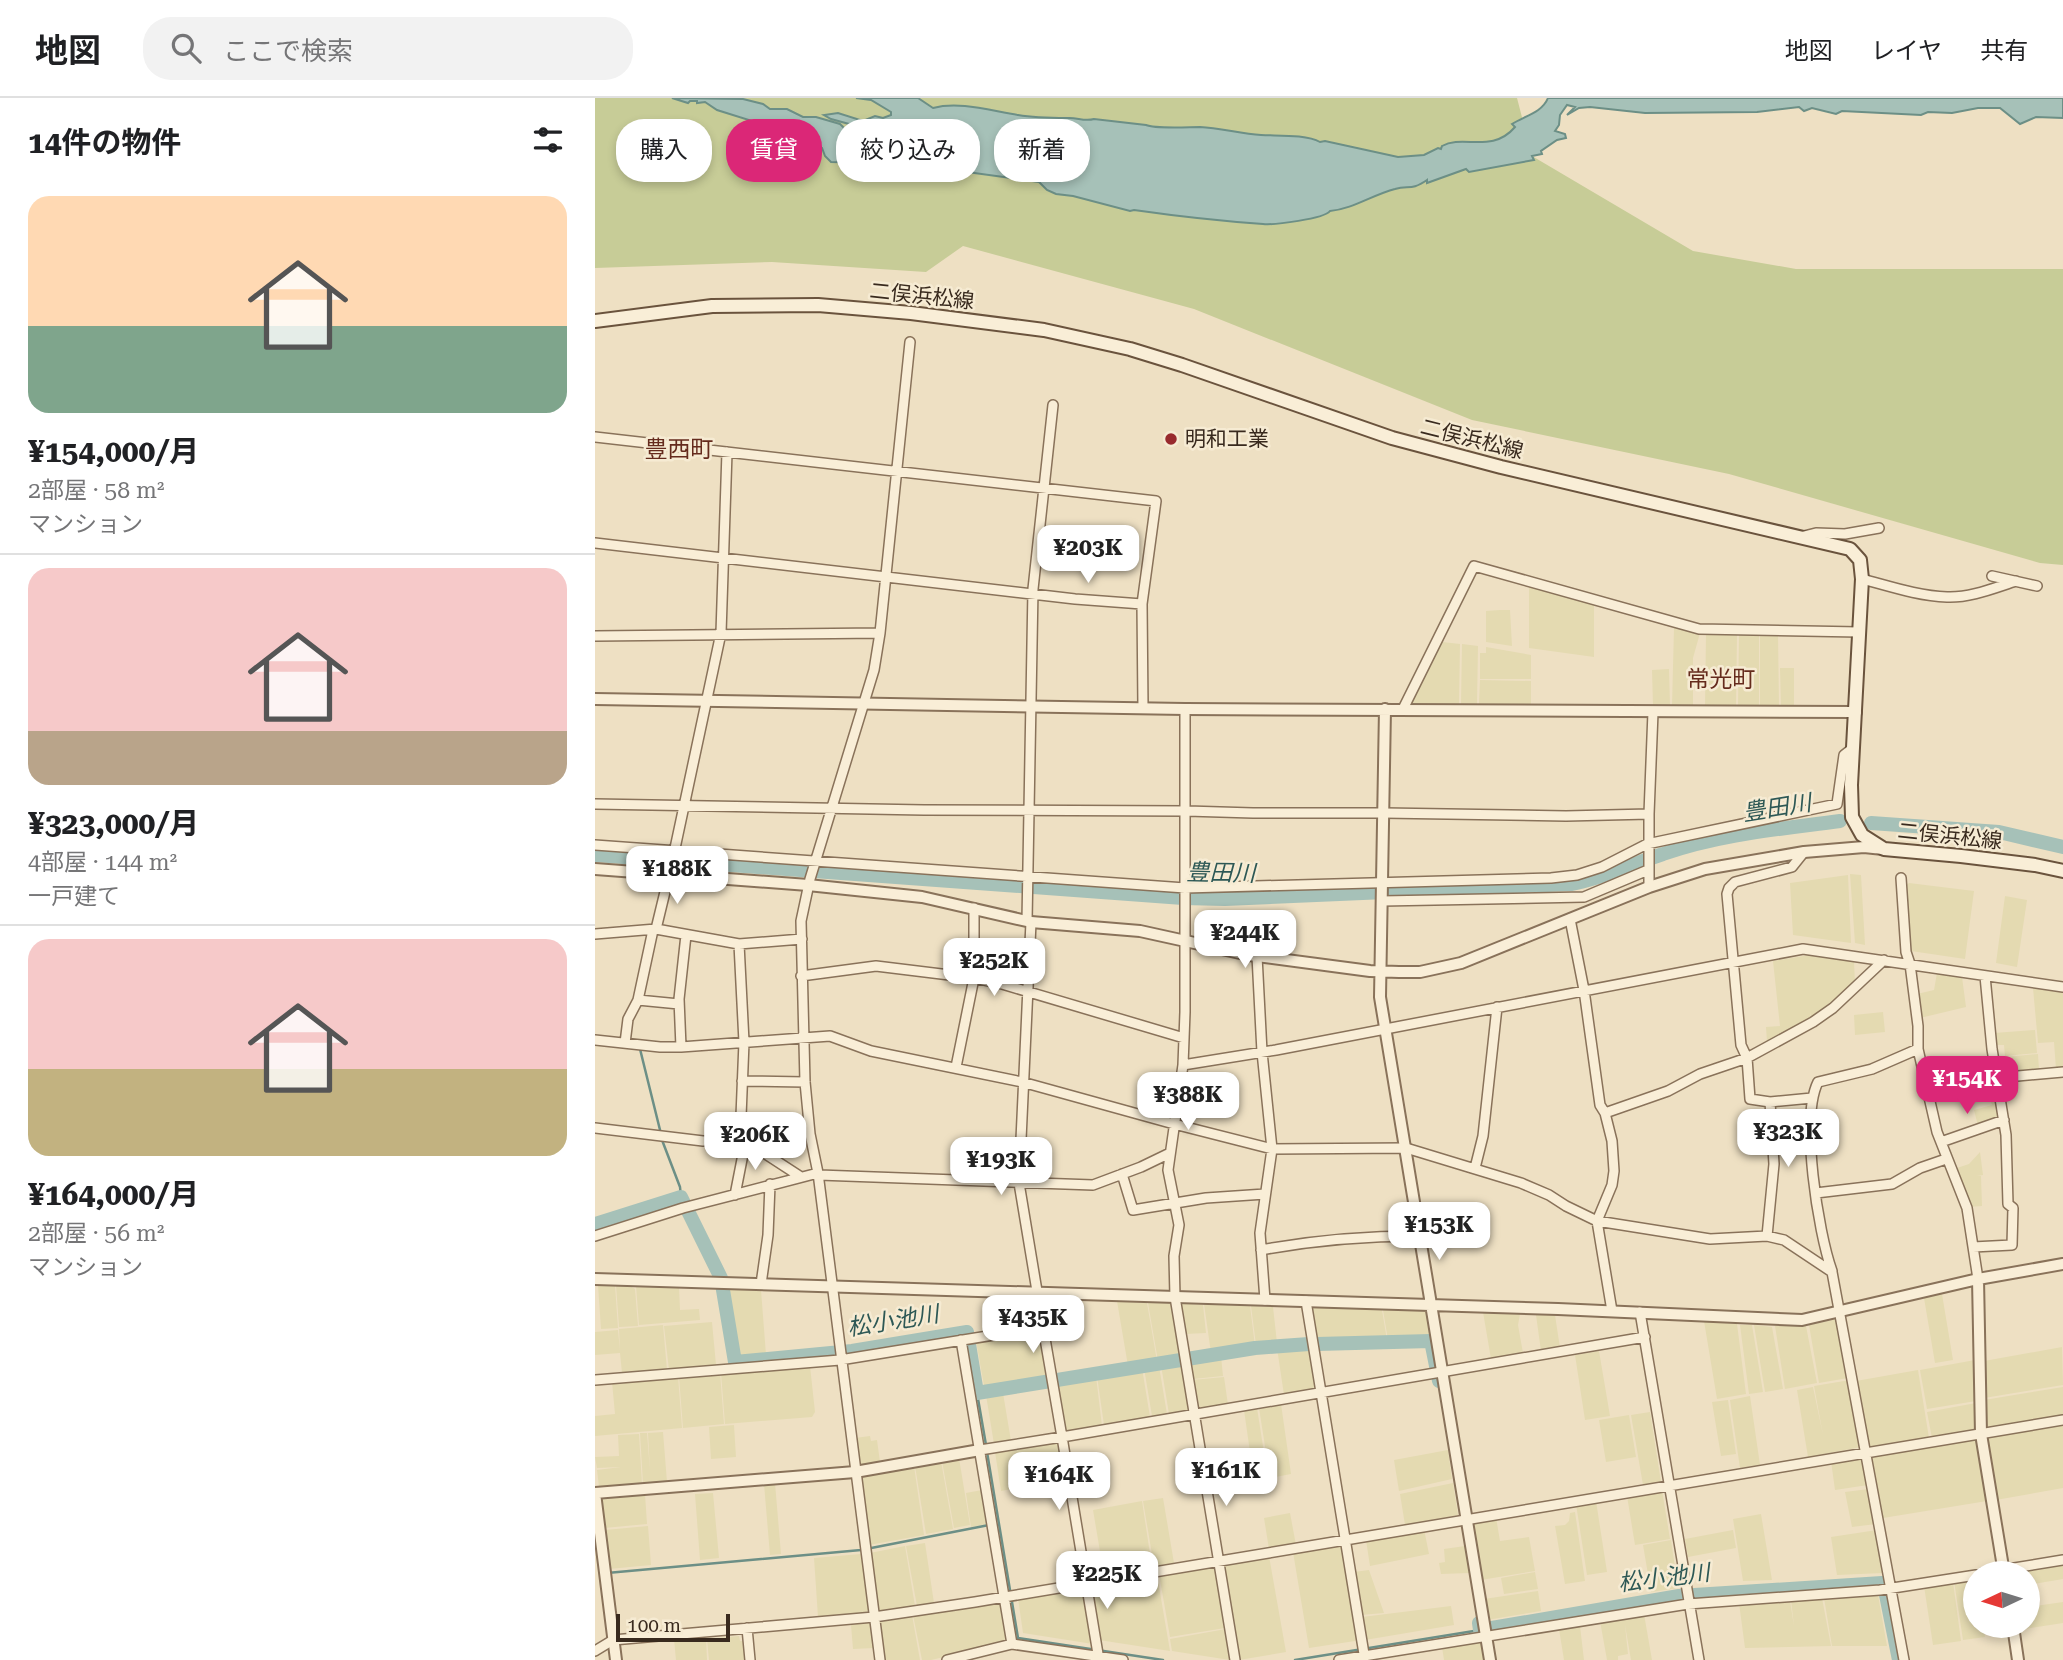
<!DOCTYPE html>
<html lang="ja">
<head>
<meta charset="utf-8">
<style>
  :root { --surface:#fff; --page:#f2f2f2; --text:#202124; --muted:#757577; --line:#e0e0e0; --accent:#db2777 }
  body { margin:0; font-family:"Roboto Serif","Noto Sans JP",serif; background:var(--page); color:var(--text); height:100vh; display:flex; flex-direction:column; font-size:26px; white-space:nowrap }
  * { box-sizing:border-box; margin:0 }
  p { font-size:23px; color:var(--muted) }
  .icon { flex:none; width:38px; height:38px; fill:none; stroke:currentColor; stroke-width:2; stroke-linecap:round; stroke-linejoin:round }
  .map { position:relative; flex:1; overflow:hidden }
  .side { display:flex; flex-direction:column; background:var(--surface); width:595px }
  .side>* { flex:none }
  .banner { position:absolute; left:21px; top:21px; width:665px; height:63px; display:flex; gap:14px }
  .needle { width:46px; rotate:266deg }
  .fabs { position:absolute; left:1368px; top:1463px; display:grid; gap:14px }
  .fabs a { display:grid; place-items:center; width:77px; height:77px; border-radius:50%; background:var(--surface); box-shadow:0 4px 10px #0003; font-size:35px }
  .scale { position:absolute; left:21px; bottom:18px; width:114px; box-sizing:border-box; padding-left:7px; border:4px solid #392a1e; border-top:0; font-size:19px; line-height:24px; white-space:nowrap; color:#392a1e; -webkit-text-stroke:5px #f6ebd3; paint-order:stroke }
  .price { position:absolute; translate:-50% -60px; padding:0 16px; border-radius:14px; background:#fff; color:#222; font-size:23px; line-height:46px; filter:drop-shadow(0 2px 4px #0008) }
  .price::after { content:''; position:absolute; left:50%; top:42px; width:21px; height:16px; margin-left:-10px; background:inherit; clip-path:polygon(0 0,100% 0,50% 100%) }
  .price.current { background:var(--accent); color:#fff }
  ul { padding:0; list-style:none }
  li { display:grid; align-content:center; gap:14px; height:371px; padding:0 28px }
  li+li { border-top:2px solid var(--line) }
  li span { display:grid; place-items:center; height:217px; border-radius:21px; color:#555 }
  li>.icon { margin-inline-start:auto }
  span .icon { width:126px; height:126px; fill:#fffc; stroke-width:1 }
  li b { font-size:30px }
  h2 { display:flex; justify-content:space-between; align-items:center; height:84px; padding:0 28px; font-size:30px }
  .chip { padding:0 24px; border-radius:28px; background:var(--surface); box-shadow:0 4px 10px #0003; font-size:24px; line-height:63px }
  .chip.current { background:var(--accent); color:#fff }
  header { display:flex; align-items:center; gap:42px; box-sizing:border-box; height:98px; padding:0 35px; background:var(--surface); border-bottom:2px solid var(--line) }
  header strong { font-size:33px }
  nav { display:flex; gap:38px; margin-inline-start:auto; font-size:24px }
  .search { width:490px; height:63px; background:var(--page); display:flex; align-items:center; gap:18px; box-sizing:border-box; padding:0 24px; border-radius:28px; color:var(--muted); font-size:26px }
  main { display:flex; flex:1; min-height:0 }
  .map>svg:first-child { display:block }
</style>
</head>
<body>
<header>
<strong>地図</strong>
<div class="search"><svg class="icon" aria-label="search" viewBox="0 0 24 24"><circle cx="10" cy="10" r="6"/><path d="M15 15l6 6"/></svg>ここで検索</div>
<nav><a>地図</a><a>レイヤ</a><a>共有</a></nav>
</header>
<main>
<section class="side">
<h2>14件の物件<svg class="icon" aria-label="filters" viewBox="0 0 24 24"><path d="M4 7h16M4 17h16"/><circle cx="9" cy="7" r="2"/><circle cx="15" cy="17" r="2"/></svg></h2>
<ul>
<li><span style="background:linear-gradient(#ffd9b3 60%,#7fa58c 0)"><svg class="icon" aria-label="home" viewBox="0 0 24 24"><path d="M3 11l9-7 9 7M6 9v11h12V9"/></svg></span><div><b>¥154,000/月</b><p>2部屋 · 58 m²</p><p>マンション</p></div></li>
<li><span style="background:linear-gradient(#f6c9c9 75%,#b9a48a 0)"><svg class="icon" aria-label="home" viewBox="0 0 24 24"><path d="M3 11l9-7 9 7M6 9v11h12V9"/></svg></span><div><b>¥323,000/月</b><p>4部屋 · 144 m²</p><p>一戸建て</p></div></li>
<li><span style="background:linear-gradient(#f6c9c9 60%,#c2b280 0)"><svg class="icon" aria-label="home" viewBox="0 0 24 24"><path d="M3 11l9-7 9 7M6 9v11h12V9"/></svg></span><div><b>¥164,000/月</b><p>2部屋 · 56 m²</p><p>マンション</p></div></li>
</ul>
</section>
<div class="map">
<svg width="1468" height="1562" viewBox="0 0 1468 1562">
  <rect width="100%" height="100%" fill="#eee0c3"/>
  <path fill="#e4dab1" d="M934 489 999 507V559L934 550Z
    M905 512H915L917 548 891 544V513Z
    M1079 530 1105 535 1098 560V608H1077Z
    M1111 536H1142L1141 609H1110Z
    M1144 536 1164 537V609H1143Z
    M1165 536H1183L1184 609H1165Z
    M847 544 865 546 864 606H815Z
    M867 546 883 548 882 606H866Z
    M891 549 936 557V581H885V555H891Z
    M1185 570H1199V609H1186Z
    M1074 571 1075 608H1058L1057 572Z
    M885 582 936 583V607L884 606Z
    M1255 776 1266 777 1270 847 1260 845Z
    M1253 777 1256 845 1198 837 1195 785Z
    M1314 785 1379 793 1370 861 1316 853 1310 788Z
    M1410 798 1432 802 1422 869 1401 865Z
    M1215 857 1259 863 1260 886 1216 920 1215 914V920L1186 937 1185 933V938L1172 944 1171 929 1185 928 1178 863Z
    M1342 875 1367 879 1371 909 1325 920 1322 896 1339 892Z
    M1438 890 1468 895V970L1461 971 1459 944 1443 945Z
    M1288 914 1290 934 1260 937 1259 917Z
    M1440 932 1442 955 1410 958 1409 947H1400L1399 935Z
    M1443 956 1444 972 1402 975 1400 960Z
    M1398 986 1404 1019 1401 1023 1383 1028 1379 1012 1397 1007 1394 998 1377 1002 1374 993Z
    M1385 1054 1388 1077 1382 1078H1386L1387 1108 1373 1109 1366 1081 1359 1071 1374 1066Z
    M3 1187H20L23 1230 6 1231Z
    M21 1187 35 1188 40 1191 43 1228 24 1229Z
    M41 1188 84 1189 85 1212 104 1211 105 1222 44 1227Z
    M133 1191 166 1192 171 1257 144 1260Z
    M1347 1196 1358 1262 1340 1265 1329 1200Z
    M522 1203 552 1205 562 1263 533 1268Z
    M553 1205H577L586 1260 563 1263Z
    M584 1205 608 1207 611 1235 590 1236Z
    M609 1206 655 1208 660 1248 616 1255Z
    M656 1208 678 1209 682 1245 661 1247Z
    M715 1209 787 1212 792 1242 721 1244Z
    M788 1212 831 1213 835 1241 793 1242Z
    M888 1214 925 1216 923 1227 928 1255 896 1261Z
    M941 1217H960L965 1250 946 1253Z
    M1243 1221 1253 1280 1224 1285 1214 1227Z
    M1109 1223 1142 1226 1151 1296 1122 1301Z
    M117 1224 121 1267 74 1272 69 1228Z
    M68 1227 72 1272 27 1275 25 1255 0 1257V1234L23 1232 25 1253 24 1231Z
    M1145 1227H1157L1168 1294 1154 1296Z
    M1159 1227 1177 1229 1188 1291 1170 1294Z
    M1180 1228H1211L1222 1285 1190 1291Z
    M444 1232 454 1282 390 1293 381 1243Z
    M717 1249 723 1291 689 1297 682 1250Z
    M1467 1249 1468 1287 1389 1300V1263Z
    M1004 1253 1015 1318 990 1322 980 1257Z
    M626 1258 628 1278 598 1281 594 1263Z
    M1380 1262 1381 1303 1332 1311 1325 1272Z
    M587 1264 594 1309 591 1313 574 1316 566 1267Z
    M215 1268 220 1314 217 1319 130 1326 126 1275Z
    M564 1268 572 1316 557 1318 549 1270Z
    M547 1270 555 1319 509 1327 502 1278Z
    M1323 1272 1334 1340 1273 1350 1261 1283Z
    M125 1275 129 1326 88 1330 84 1279Z
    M83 1278 87 1330 0 1338V1318L20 1316 17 1284Z
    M501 1278 507 1328 469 1334 461 1285Z
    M629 1279 633 1307 607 1311 602 1308 597 1282Z
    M1255 1282 1266 1349 1213 1359 1202 1292 1218 1289 1228 1337 1219 1288Z
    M1468 1289V1317L1389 1330V1302Z
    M408 1295 416 1343 399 1346 391 1297Z
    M1155 1298 1165 1367 1145 1370 1135 1302Z
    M1133 1302 1141 1356 1126 1358 1117 1304Z
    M1381 1305 1382 1332 1337 1340 1332 1314Z
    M686 1306 696 1376 675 1380 664 1310Z
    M662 1310 673 1380 659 1382 649 1312Z
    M1055 1314 1066 1384 1048 1387 1036 1317Z
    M1034 1317 1041 1359 1011 1364 1004 1322Z
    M1468 1326V1390L1401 1402 1391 1339Z
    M139 1327 141 1359 116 1361 114 1329Z
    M68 1334 72 1384 48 1386 45 1335H52L55 1373 53 1335Z
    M44 1336 47 1386 4 1389 2 1372 26 1369 2 1370 0 1359 24 1358 23 1337Z
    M275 1338 276 1343 282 1342 285 1364 263 1367 260 1340Z
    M1381 1340 1392 1403 1288 1420 1277 1358Z
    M462 1343 465 1346 470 1381 406 1393 400 1354Z
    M853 1352 857 1381 804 1393 799 1362Z
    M1264 1358 1268 1362 1273 1387 1240 1392 1236 1363Z
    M364 1360 375 1427 359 1430 347 1363Z
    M346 1363 358 1431 331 1436 320 1368Z
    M319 1368 329 1437 274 1447 265 1377Z
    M180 1385 186 1456 175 1457 169 1386Z
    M858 1385 863 1417 810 1427 805 1396Z
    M1274 1391 1281 1426 1257 1429 1250 1394Z
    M387 1392 393 1426 376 1429 371 1395Z
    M1067 1392 1075 1441 1040 1447 1032 1398Z
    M118 1395 124 1460 105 1462 100 1396Z
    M50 1396 52 1426 9 1430 6 1399Z
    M568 1400 579 1465 559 1468 548 1403Z
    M547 1403 557 1469 509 1477 498 1412Z
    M1001 1403 1012 1474 992 1477 981 1406Z
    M980 1414 990 1483 970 1486 960 1428 970 1427 974 1423 975 1415Z
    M695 1415 701 1447 674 1451 669 1420Z
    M1166 1416 1177 1482 1148 1483 1138 1421Z
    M901 1419 905 1443 934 1439 940 1473 886 1482 876 1424Z
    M53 1428 56 1467 14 1471 10 1432Z
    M829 1431 834 1456 775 1468 771 1442Z
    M1138 1432 1141 1450 1093 1459 1090 1441Z
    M1282 1432 1290 1472 1288 1475 1242 1477 1236 1439Z
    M1076 1442 1083 1490 1056 1494 1048 1447Z
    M330 1445 339 1505 322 1508 311 1448Z
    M748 1445 763 1539 760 1543 714 1550 698 1454Z
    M310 1448 320 1508 283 1514 275 1455Z
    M870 1448 874 1475 846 1476 844 1465 850 1464 849 1451Z
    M266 1456 274 1511 269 1516 223 1519 219 1460Z
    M674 1458 691 1554 644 1562 628 1466Z
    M1468 1465V1481L1433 1487V1475H1413Z
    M619 1467 630 1530 575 1539 564 1476Z
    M774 1472 789 1515 766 1517 759 1474Z
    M940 1474 943 1491 909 1496 906 1480Z
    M562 1477 575 1553 504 1542 495 1488Z
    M1381 1480V1528H1388L1390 1539 1368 1542 1359 1483Z
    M1358 1484 1366 1543 1338 1547 1329 1488Z
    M485 1489 489 1492 498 1546 428 1535 423 1500Z
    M943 1493 946 1513 892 1522 889 1501Z
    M1283 1497 1292 1548H1237L1229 1500Z
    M1227 1500 1236 1548 1150 1550 1144 1505 1195 1503 1199 1528 1196 1502Z
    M407 1502 413 1544 336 1562H327L318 1517Z
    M1468 1504V1525L1423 1532 1422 1528H1433V1519L1444 1517 1433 1518V1509Z
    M856 1508 859 1527 770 1542 767 1519Z
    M1049 1516 1057 1562H1036L1030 1527 1033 1556 1023 1558V1562H1012L1005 1523Z
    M317 1517 325 1562H289L283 1523Z
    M273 1524 277 1527 279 1550 258 1551 256 1527Z
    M985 1528 989 1562H969L964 1531Z
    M631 1531 635 1562 577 1553 575 1541Z
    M144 1538 145 1543H151L152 1562H114L112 1541Z
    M111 1539 112 1562H81L79 1541Z
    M886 1543 890 1562H849L847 1549Z"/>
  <path fill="#c7cc97" d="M0 0H922L937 58 1098 153 1201 171H1468V467L1445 465 1134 376 877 322 599 211 368 148 331 174 177 164 0 170Z"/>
  <path fill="#a6c1b8" stroke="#6c8f86" stroke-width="2" d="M77 0 148 1 168 6 175 11H192L208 19H221L245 26 254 35 268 40 289 41V38L283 34 236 21 229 17 243 15 268 23 280 18 288 20 296 17V14L276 2 261 0H323L338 10C365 3 396 13 423 17 440 20 456 20 472 20 482 19 489 24 499 21L551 27C560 31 593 29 605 29 626 30 646 36 666 37 682 38 711 36 725 44L730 43 803 59 829 57 843 50 846 51 847 48C868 36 897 56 920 29L917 26C929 18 947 15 953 0H1468V20L1441 19 1425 26 1405 10H1383L1357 15 1333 14 1326 17 1247 13 1241 16 1217 10 1209 13 1204 9 1162 14 1050 15 995 9 984 10 972 17 980 9 972 7 965 17 964 27 960 33 970 36 971 40 962 42 946 53 947 56 937 58 939 62 874 74 871 71 832 85V82C816 93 814 87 800 91 777 97 758 111 735 113 729 121 679 127 668 126 625 123 581 118 539 112L535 113 478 98 461 96 452 92 444 84 314 66 236 64 230 58 227 50 214 44 208 39 122 12 110 4 102 5V3H95L93 5Z"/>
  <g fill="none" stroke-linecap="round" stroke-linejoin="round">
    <path stroke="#6c8f86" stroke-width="2.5" d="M45 951 66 1036
      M67 1042 85 1089 86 1099
      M382 1295 391 1347
      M392 1354 423 1540 568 1562
      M12 1475 266 1452 394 1427
      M700 1562 885 1532"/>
    <path stroke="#a6c1b8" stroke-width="14" d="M1276 725 1404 734 1468 749
      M0 757 588 800 630 801 976 786C1009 780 1037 766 1068 756 1125 736 1186 731 1245 723
      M0 1126 86 1099 126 1180 140 1264 257 1253 372 1234 382 1295 660 1250 714 1246
      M722 1246 836 1243 844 1283
      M884 1525 885 1532 1084 1498 1287 1485 1289 1487 1304 1562"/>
    <defs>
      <path id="minor" d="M0 339 561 403 547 506 548 610
        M1209 438 1221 435 1250 436 1284 430
        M0 445 480 501 547 506
        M1397 478 1442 488
        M1267 481C1294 488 1323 498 1352 499 1375 500 1399 490 1421 483
        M0 538 285 535
        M590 611V914L588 967 573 1072 584 1127 579 1158 580 1199 640 1562
        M808 611 879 468 1104 531 1264 534
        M0 706 329 712 592 713 658 715H789L971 718 1054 716 1058 614
        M0 747 590 790 956 780 982 777 1007 769 1052 746 1242 706 1249 657 1258 650
        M1209 754 1197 769 1140 784 1134 790 1132 796 1146 947 1152 960 1218 924 1238 910 1289 862
        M1306 780 1311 854 1315 866 1323 928V951L1342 1034 1372 1110 1383 1181
        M1054 789V716
        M787 803 989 799 1053 772
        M975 821 989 892 1005 1007 1010 1015
        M432 823 438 491 458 307
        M61 831 76 769 126 535 132 354
        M0 836 61 831 144 846 207 841
        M144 846 149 944 145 1043
        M662 858 667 954 677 1051 665 1135 670 1202
        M206 878 281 868 379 880 407 886 589 940
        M43 902 84 906
        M0 942 65 949H86L235 938 276 953 427 984 579 1026 677 1051 811 1050 926 1085 954 1097 971 1108 1002 1123 1115 1141 1172 1138 1189 1142 1237 1174 1309 1562
        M30 945 33 921 43 902 58 832
        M86 949 84 901 91 837
        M588 967 681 952 1208 851 1468 889
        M361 969 379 880V810
        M1401 980 1468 974
        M147 983 210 984
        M0 1030 108 1043H145L163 1051 206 1079
        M1346 1044 1409 1022
        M880 1070 888 1038 902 909
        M527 1076 538 1112 611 1100 670 1096
        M224 1077 498 1087 546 1069 575 1055
        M1221 1095 1297 1086 1325 1070 1351 1061
        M140 1097 150 1046
        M0 1138 88 1110 223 1075
        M1172 1138 1179 1066 1175 1004
        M1378 1149 1417 1147 1418 1110 1413 1106 1411 1037 1397 951 1390 878
        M666 1152C720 1142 769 1138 824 1138
        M1237 1173C1223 1134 1205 1020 1223 984L1277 971 1323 951
        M166 1186 173 1137 175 1086
        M711 1203 770 1562
        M1017 1213 1002 1123 1017 1087 1019 1073 1017 1043 1010 1015 1073 993 1105 976 1152 960 1155 1001 1175 1004 1217 1000
        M1045 1214 1104 1562
        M366 1242 417 1546
        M0 1282 245 1262 448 1229 424 1085 436 824
        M385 1352 467 1339 448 1229
        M1388 1475 1468 1462
        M152 1530 155 1562
        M0 1553 18 1542 279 1519 380 1504 1468 1322
        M285 1562 223 1075 215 1036 210 984 206 823 215 781 279 572 285 535 315 244
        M352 1562 417 1546 528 1562
        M504 1562 467 1339 1050 1239
        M744 1562 1093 1506 1285 1492 1381 1477"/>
      <path id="tertiary" d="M0 601 590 611 1261 614
        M790 611 785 899 895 1562
        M0 771 213 787 327 799 436 824 545 833 654 857 775 873 804 874H825L866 865 1054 789 1110 771 1209 754 1269 749 1288 751
        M0 1181 963 1211 1207 1222 1383 1181 1468 1166
        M1383 1181 1386 1336 1409 1475
        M0 1395 260 1374 385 1352
        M0 1395 21 1562
        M1418 1528 1423 1562"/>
      <path id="secondary" d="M0 223 117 208 223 207 316 215 449 232 535 251 587 267 797 340 906 369 1255 451 1265 462 1267 481 1256 687 1257 719 1267 737 1289 751 1366 758 1440 767 1468 773"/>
    </defs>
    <use href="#minor" stroke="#89725a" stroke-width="12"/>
    <use href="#tertiary" stroke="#89725a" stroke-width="14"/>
    <use href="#secondary" stroke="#6a533d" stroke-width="16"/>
    <use href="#minor" stroke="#f9eed7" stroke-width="9"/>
    <use href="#tertiary" stroke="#f9eed7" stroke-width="10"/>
    <use href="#secondary" stroke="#f9eed7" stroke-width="12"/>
  </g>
  <circle fill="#982a2d" stroke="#f6ebd3" stroke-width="2.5" cx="576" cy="341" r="7"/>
  <g text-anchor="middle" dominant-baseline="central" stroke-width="5" stroke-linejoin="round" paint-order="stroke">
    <g font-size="21" fill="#392a1e" stroke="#f6ebd3">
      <text transform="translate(327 198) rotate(6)">二俣浜松線</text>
      <text transform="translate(877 341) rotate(14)">二俣浜松線</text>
      <text transform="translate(1355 738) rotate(6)">二俣浜松線</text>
    </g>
    <g font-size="21" fill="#392a1e" stroke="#f6ebd3" text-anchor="start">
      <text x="590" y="341">明和工業</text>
    </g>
    <g font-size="23" fill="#652b1d" stroke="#f6ebd3">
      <text x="84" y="351">豊西町</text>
      <text x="1126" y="581">常光町</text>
    </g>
    <g font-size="23" font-style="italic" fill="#2d5855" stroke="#f6ebd3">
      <text transform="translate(1182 710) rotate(-9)">豊田川</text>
      <text transform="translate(626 775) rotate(1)">豊田川</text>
      <text transform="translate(298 1223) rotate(-9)">松小池川</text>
      <text transform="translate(1069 1480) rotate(-7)">松小池川</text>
    </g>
  </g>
</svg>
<div class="fabs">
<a><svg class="needle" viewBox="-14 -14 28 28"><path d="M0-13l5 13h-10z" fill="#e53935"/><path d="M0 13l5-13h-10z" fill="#757577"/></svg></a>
</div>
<div class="scale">100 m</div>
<b class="price" style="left:493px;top:487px">¥203K</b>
<b class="price" style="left:82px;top:808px">¥188K</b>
<b class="price" style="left:650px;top:872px">¥244K</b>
<b class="price" style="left:399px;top:900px">¥252K</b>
<b class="price current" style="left:1372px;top:1018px">¥154K</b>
<b class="price" style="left:593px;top:1034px">¥388K</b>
<b class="price" style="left:1193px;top:1071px">¥323K</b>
<b class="price" style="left:160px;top:1074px">¥206K</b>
<b class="price" style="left:406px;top:1099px">¥193K</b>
<b class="price" style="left:844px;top:1164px">¥153K</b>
<b class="price" style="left:438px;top:1257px">¥435K</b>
<b class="price" style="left:631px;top:1410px">¥161K</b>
<b class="price" style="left:464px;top:1414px">¥164K</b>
<b class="price" style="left:512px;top:1513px">¥225K</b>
<div class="banner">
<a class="chip">購入</a>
<a class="chip current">賃貸</a>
<a class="chip">絞り込み</a>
<a class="chip">新着</a>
</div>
</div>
</main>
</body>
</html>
